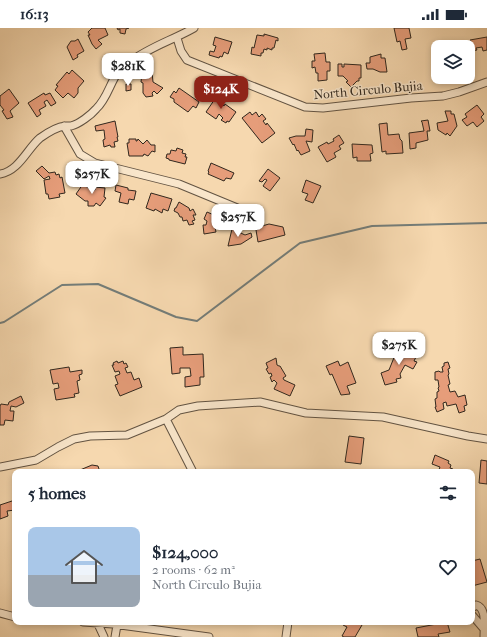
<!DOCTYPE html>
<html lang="en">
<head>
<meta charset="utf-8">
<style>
  :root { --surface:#fff; --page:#f6f6f7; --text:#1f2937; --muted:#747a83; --line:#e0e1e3; --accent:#8f2418 }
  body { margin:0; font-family:"IM FELL French Canon",serif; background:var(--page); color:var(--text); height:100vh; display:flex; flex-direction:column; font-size:15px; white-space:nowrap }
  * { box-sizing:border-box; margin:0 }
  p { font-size:13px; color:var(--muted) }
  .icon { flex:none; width:22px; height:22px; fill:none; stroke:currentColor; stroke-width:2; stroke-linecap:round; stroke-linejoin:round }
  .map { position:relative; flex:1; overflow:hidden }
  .drawer { position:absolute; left:12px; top:441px; width:463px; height:156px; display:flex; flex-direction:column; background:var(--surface); border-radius:8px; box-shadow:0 2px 6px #0003 }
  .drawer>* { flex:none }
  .buttons { position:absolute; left:431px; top:12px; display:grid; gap:8px }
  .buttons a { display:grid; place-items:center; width:44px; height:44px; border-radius:8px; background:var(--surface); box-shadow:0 2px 6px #0003; font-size:20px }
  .price { position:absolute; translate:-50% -34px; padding:0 9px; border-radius:8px; background:#fff; color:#222; font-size:13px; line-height:26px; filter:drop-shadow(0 1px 2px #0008) }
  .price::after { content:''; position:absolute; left:50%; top:24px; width:12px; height:9px; margin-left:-6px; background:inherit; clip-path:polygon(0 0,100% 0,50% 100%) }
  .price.current { background:var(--accent); color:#fff }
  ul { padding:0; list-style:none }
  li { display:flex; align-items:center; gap:12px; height:100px; padding:0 16px }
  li+li { border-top:1px solid var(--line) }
  li span { display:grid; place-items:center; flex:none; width:112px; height:80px; border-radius:8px; color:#555 }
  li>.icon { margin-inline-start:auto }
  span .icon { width:48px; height:48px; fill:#fffc; stroke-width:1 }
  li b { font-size:17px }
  h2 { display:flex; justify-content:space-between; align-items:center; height:48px; padding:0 16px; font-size:17px }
  .status { display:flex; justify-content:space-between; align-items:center; height:28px; padding:0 20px; background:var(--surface); direction:ltr }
  .status svg { height:11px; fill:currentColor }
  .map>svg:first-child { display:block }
</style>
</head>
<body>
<div class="status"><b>16:13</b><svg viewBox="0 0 49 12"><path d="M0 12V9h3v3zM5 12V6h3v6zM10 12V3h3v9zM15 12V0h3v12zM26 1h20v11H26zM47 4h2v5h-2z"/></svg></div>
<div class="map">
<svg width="487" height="609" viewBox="0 0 487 609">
  <rect width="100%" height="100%" fill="#f6d8af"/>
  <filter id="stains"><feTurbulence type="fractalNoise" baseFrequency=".005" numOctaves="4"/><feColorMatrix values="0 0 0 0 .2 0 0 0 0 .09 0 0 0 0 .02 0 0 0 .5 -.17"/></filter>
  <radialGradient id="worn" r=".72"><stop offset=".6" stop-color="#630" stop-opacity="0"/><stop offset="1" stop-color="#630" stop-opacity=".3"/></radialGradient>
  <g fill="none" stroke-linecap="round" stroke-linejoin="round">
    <path stroke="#747d79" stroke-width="2" d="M0 295 4 294 62 257 98 256 176 289 197 293 300 215 372 198 487 195"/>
  </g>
  <path fill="#e69d7a" stroke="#30271d" d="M92 0H105L108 7 98 12 102 16 96 21 92 16 88 7H90L88 4Z
    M117 0H129L126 1 125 6 120 5V1L118 2Z
    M394 0H409L411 10 405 11 407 21 402 22 400 13 397 14Z
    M264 6 278 10V13L276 12 274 20H272V22L267 20V22L264 21 263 25H261V28L251 26 252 19 254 20 257 7 264 8Z
    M215 9 232 14 228 26 224 24 222 29 220 28 219 30 209 27 210 23 214 24 216 18 213 17Z
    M487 9V22L483 23 482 19 476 20 477 22 471 23 468 17 472 16 470 12Z
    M78 11 84 23 77 27 78 29 73 32 67 19 71 13H75Z
    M325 25 326 34H330V43H327V52L318 53V45H316L315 39 312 40V33H315L314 26Z
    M381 26V30H385L387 44H380L373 41H367L366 35H370V29Z
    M438 31V43L434 45 432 39V34Z
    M338 36H342V39H344V36L361 37V50H359V53H357L351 59 346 54 348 53 343 48H338Z
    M146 40V43L148 42V45L152 44 153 54 163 60 157 66 154 63 152 65 153 68 146 69 143 65V55L141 54 142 45 140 41Z
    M72 42 84 53 78 60V65L74 70 68 65 63 70 55 62 58 58 56 57 67 44 69 46Z
    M126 56H131V62L126 63Z
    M179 60 199 74 196 80 193 78 188 84 174 74V71L170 69 174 63 176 65Z
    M9 61 19 75 10 83 13 89 7 91 2 83 4 82 0 77V68Z
    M44 65 45 67 50 65 56 75 51 78 47 72 44 74 46 78 39 82 41 86 37 89 28 75Z
    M219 65 225 70 221 75 224 78 225 76 236 84 229 94 227 93 226 95 221 92 223 90 219 86 216 91 206 84Z
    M477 77 484 86 481 89 484 93 477 99 473 94 467 98 462 92 467 89 465 86Z
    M445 83H451V86H454L457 98 450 108 447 105 446 107 438 102 437 95 448 93Z
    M250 84 252 87 256 84 259 89 262 86 266 91 263 93 266 97 267 95 275 105 262 115 242 90Z
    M428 92 430 103H427L428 112 416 115V120L410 121 409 105 424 103 422 94 421 93Z
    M115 93 118 109H117L118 113 114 114 115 119H111L110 117 104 119 103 112 105 111 104 102 96 103 95 98Z
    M387 95 388 107 399 106 400 111 402 113 403 125 386 126V123L382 124 379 96Z
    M306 101 313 102 312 114 306 113 310 123 301 127 298 122 297 123 294 116 293 117 289 110 296 108H305Z
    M339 107 344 115 339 118 341 121 334 125 336 129 327 134 318 119 327 114 328 116 334 113 333 111Z
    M129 111H136V113H137L138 111 143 116 147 112 151 117H155V124L152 123 148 128 144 126 143 128H129L127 115H129Z
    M352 116 372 117 373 125 370 126 371 133H357V129L353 130Z
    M177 120 183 122 182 125 186 126 185 129H187L185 136 169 132V131L166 130 167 126H170L171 122 176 123Z
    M211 135 234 145 231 151 226 150 224 153 208 146 209 144 208 143Z
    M42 138 49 145 55 144 56 147 59 146 60 150 62 149 65 165 59 166 60 169 49 171 48 166H46L44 152 50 151 49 148 44 151 36 143Z
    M268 141 280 150 270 163 263 158 267 152 265 151 262 154 259 153Z
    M306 152 321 158 313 175 305 172 308 166 302 164Z
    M83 156 91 162H95V159L105 160 104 169 106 170 100 178 96 175 94 178H88V173H85L76 166Z
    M116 157 128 160V162L136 163 134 172 129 171 128 176 119 174 121 165 115 163Z
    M151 165 172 171 168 183 163 181 162 185 155 181 154 183 146 180Z
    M179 174 189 180 190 183 193 181 196 187H193L195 192 192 193 194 196 189 197 187 192 183 193 182 189H180L178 185 174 183 175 180H176Z
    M207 184 221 190 218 196 214 194 216 204 204 206 203 197H206L207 193 204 191Z
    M269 196 283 199 285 207 258 214 256 202 262 199V198Z
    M232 201 245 207 251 205 252 209 241 216 228 218Z
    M402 318 411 324 410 327 416 329 414 333 417 334 413 341 405 337 400 346 401 350 396 351 397 354 385 357 381 345 389 342 395 327H399Z
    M183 319V327L203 326 204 349H200V357L185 359V349L191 348 190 340H180V345L172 346 170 320Z
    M276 330 277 337 279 338H280L286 348 283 350 284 352 295 357 290 368 274 361 277 355 274 352 272 354 270 349 272 348 271 345 269 346 266 341 268 340 266 335Z
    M117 333 118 335 123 333 124 336 126 335 128 339 125 340 127 345 131 344 134 352 139 350 142 359 120 368 115 357 118 356 115 348 120 346 119 343 115 344 112 337H114L113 335Z
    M338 333 340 338 348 334 356 355 347 358 350 366 341 367 332 346 330 347 326 338Z
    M448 334 450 340 448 341 449 346 448 347 450 356 448 357 450 364 455 363 458 369 465 367 467 377 464 378 465 383 459 385 456 376 447 378 446 374 443 375 444 381 437 384 435 379H436L435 371 437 370V364L439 363 438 360 439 359 438 352H435V344L439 343 440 344H443L442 339 444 338V335Z
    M69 339 70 344 82 342V346L79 347 80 352 77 353 79 365 74 366 75 369 56 372 54 361 59 360 58 355 53 356 50 342Z
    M21 368 24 375 16 379 11 378 10 383H14L13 393 5 392 4 397H0V378L1 376 8 377 9 374Z
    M349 408 364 410 361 436 345 434Z
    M435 427 449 433 448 435 451 437 450 440 453 441 452 444H438L440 439 432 436Z
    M481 432 487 433V456L479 455Z
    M92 437 98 438 100 444 103 442V444H81L80 442Z
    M15 472V482L7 483 8 488 0 491V477Z
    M480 531 487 554 472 558V533Z
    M345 594H357L362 597 355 609H344L342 608 347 599 343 597Z
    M447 594 450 604 438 606 439 609H418L416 600Z"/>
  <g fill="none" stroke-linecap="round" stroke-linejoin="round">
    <defs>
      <path id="minor" d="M177 10 181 23 187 32 305 79 323 80 411 70 443 68 459 64 487 54
        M64 98 80 126 95 135 179 156 247 184
        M0 146C19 143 27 121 40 110 47 105 56 99 65 98 67 98 69 98 71 98 79 96 91 87 96 81 107 71 110 55 118 44 121 41 126 37 130 34 149 19 173 12 194 0
        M166 391 193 444
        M0 439 36 432 58 419 74 411 90 408 127 407 166 391 179 382 198 378 260 374 306 385 383 389 468 408 487 411
        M472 580 476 577C487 580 484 598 484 609
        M0 585 15 589
        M472 587 484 601
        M83 594 113 596 209 609
        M98 596 104 609
        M115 609 117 597
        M286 609 288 594"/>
    </defs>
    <use href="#minor" stroke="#625342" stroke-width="9"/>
    <use href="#minor" stroke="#f9e6cb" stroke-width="7"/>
  </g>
  <g text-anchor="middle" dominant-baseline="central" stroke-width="3" stroke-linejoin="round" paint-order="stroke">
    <g font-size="13" fill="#30271d" stroke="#f9e6cb">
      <text transform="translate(368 62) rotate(-5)">North Circulo Bujia</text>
    </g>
  </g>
  <rect width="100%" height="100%" filter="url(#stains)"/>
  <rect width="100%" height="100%" fill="url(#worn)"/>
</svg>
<div class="buttons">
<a><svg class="icon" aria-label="layers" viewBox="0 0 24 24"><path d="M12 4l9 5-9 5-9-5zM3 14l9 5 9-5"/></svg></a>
</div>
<b class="price" style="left:128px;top:59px">$281K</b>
<b class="price current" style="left:221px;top:82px">$124K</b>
<b class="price" style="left:92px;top:167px">$257K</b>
<b class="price" style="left:238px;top:210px">$257K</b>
<b class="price" style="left:399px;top:338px">$275K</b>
<section class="drawer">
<h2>5 homes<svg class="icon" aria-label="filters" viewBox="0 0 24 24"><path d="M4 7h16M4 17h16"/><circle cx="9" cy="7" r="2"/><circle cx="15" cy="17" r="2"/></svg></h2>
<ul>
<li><span style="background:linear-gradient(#a9c7e8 60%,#9aa5b1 0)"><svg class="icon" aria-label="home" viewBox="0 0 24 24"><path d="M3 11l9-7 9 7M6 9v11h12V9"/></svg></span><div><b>$124,000</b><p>2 rooms · 62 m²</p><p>North Circulo Bujia</p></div><svg class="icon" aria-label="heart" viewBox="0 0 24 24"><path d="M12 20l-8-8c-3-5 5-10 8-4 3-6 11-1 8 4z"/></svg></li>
</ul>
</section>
</div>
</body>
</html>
